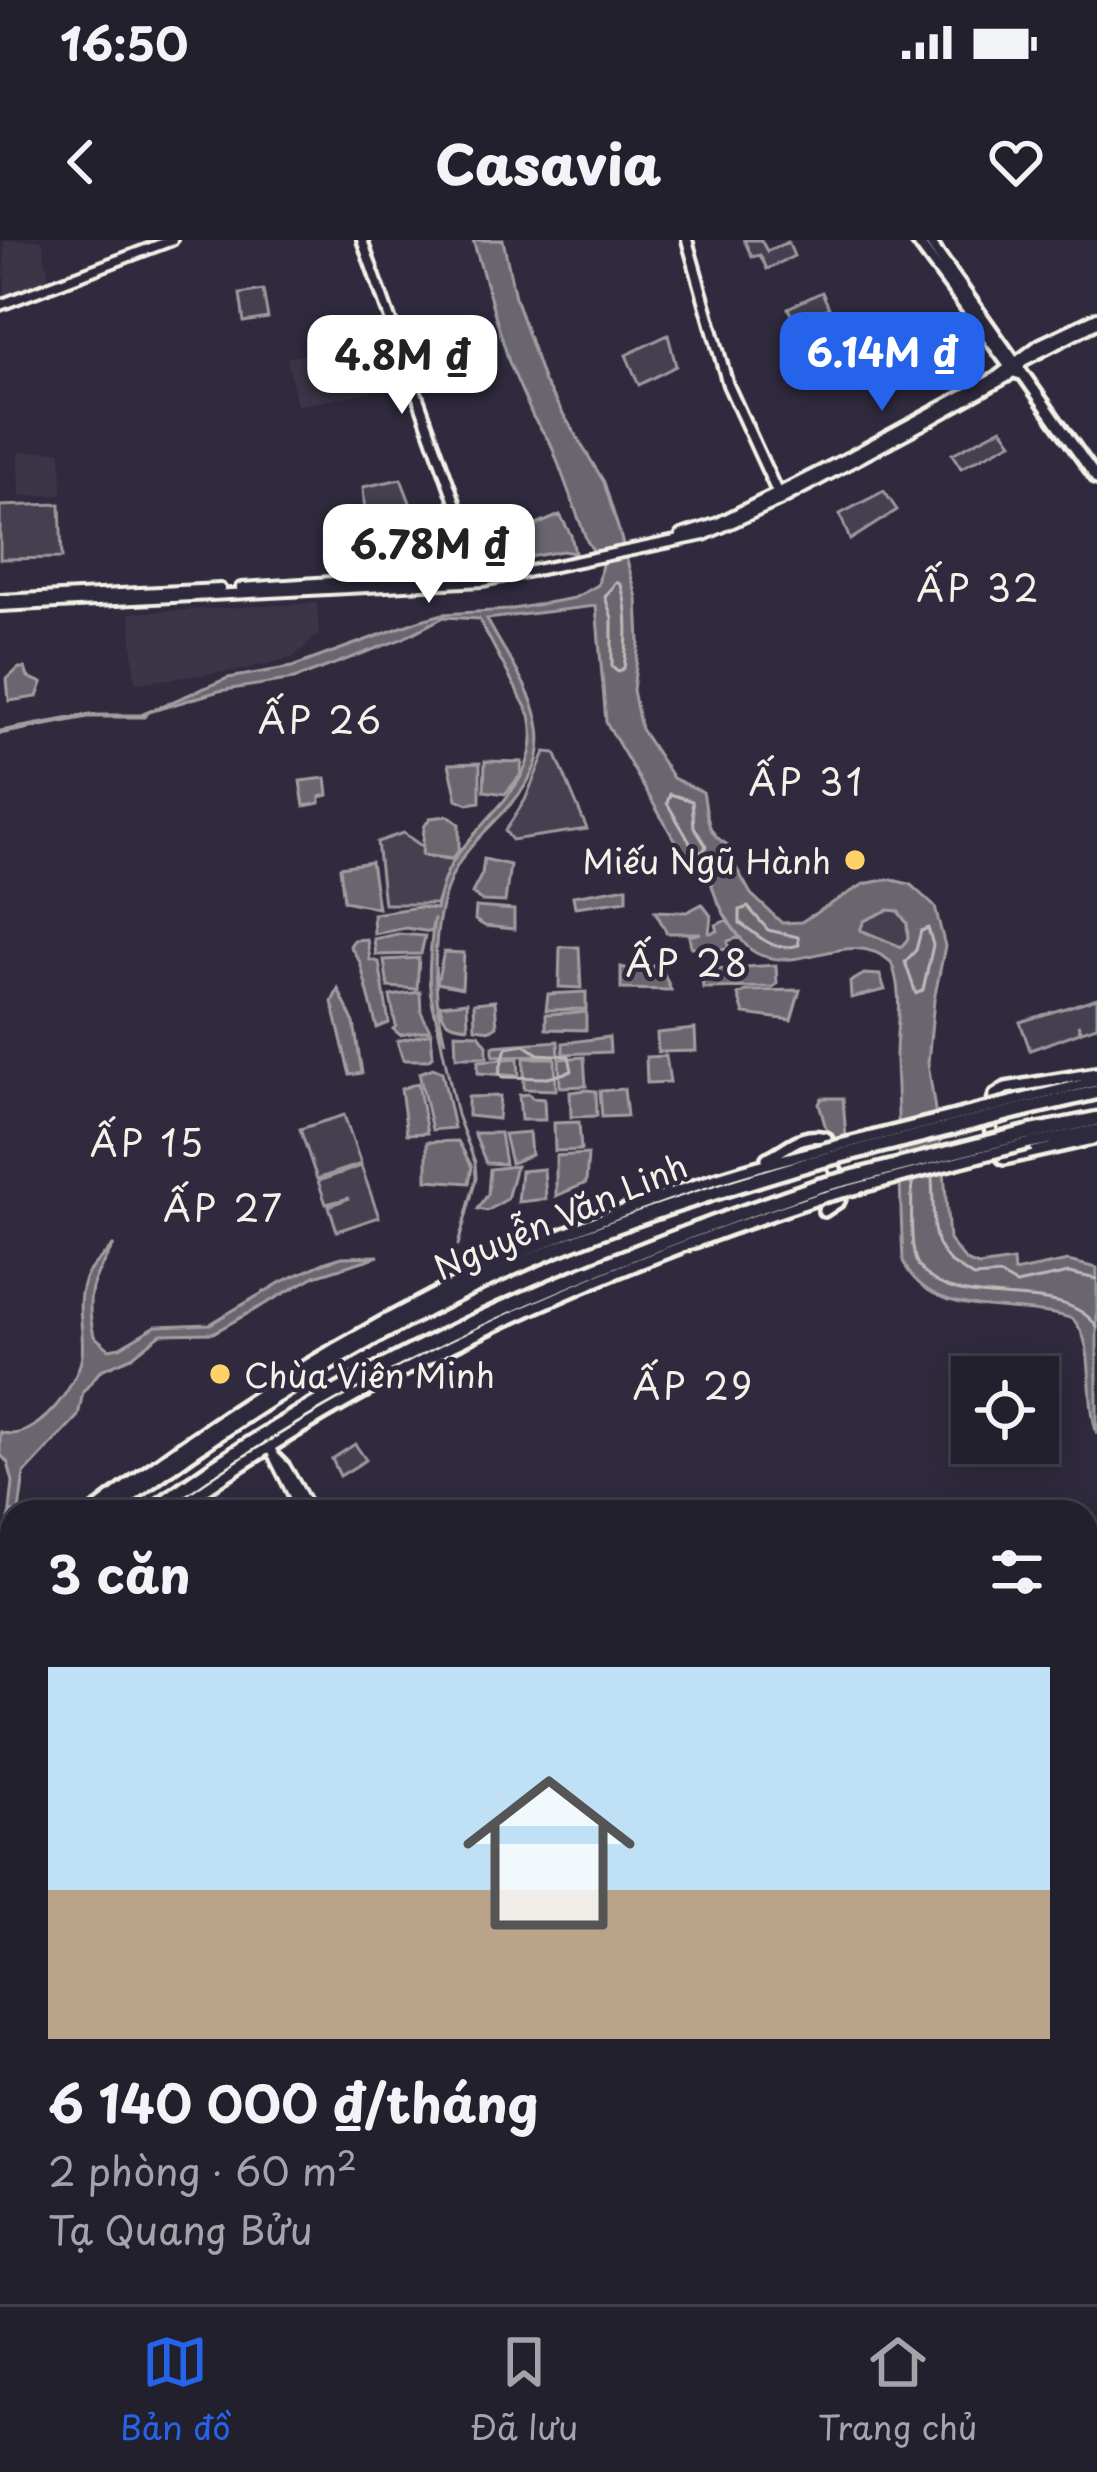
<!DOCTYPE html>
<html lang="vi">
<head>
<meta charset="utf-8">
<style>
  :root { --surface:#23202e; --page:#2f2d3a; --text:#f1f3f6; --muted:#a3a3aa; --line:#403e4a; --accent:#2563eb }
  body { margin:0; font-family:"Playpen Sans",sans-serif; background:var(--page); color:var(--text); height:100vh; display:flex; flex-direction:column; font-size:45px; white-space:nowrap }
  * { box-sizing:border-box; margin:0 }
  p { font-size:39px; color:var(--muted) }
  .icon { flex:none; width:66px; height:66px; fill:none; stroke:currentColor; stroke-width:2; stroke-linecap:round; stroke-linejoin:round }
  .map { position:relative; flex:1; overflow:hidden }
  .details { position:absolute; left:0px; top:1260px; width:1098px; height:804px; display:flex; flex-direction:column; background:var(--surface); border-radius:36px 36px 0 0; box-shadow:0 6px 30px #0003,0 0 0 3px var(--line) }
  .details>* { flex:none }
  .fabs { position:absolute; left:951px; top:1116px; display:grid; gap:24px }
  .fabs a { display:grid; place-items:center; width:108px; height:108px; border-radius:0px; background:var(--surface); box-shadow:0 6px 30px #0003,0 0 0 3px var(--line); font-size:60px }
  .price { position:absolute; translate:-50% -102px; padding:0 27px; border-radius:24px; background:#fff; color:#222; font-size:39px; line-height:78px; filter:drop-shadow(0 3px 6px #0008) }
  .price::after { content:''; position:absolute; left:50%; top:72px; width:36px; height:27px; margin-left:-18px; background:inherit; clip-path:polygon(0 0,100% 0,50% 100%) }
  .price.active { background:var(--accent); color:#fff }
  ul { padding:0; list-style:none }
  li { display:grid; align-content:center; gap:24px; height:636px; padding:0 48px }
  li span { display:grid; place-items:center; height:372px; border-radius:0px; color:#555 }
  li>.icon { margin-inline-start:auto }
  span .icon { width:216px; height:216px; fill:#fffc; stroke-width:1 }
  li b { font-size:51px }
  h2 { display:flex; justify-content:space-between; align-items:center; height:144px; padding:0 48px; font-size:51px }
  .status { display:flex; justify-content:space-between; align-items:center; height:84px; padding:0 60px; background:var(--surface); direction:ltr }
  .status svg { height:33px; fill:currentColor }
  header { display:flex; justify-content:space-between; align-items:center; height:156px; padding:0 48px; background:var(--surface); font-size:54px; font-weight:800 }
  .dock { display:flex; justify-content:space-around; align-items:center; height:168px; border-top:3px solid var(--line); background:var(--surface); font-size:33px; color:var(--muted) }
  .dock a { display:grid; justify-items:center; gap:6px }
  .dock .active { color:var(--accent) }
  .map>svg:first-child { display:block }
</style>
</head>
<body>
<div class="status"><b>16:50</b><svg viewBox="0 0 49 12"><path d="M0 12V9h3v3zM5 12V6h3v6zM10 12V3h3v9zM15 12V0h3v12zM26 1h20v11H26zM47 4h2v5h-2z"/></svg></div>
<header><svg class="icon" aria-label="back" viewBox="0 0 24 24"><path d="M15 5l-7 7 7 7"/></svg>Casavia<svg class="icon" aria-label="heart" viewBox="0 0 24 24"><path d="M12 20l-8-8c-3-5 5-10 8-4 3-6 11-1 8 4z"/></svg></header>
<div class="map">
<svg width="1097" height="2064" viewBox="0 0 1097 2064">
  <rect width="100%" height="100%" fill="#2f2a3d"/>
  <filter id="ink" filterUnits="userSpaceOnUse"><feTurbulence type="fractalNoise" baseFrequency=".00833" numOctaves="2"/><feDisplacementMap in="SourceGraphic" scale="24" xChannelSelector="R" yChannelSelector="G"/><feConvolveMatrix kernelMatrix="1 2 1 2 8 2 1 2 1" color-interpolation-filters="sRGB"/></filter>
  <g filter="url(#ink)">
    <path fill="#3b3647" d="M4 0H42L50 44 5 58Z
      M392 97 409 144 297 166 287 118Z
      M61 211 62 255 20 256 19 212Z
      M317 363 319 394 292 418 241 430 135 443 130 373Z"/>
    <path fill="#454050" stroke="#9c989c" stroke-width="3" d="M744 0H761L767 11 788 2 794 16 767 29 760 15 752 17Z
      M263 50 268 78 244 82 240 54Z
      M822 52 829 68 795 84 788 68Z
      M668 95 676 126 639 145 626 115Z
      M1002 188 1012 202 961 228 952 214Z
      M401 239 413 270 365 274 363 247Z
      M884 251 897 270 850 300 840 274Z
      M60 264 62 318 0 319V266Z
      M545 512 555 513 587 589 512 600 505 591 525 560Z
      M403 593 423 607V615L455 620 436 664H384L377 602Z
      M888 669 898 671 907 683 908 699 901 707 860 690 864 681Z
      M1097 758V786L1082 791 1078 784 1080 792 1030 810 1020 782Z
      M344 875 361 924 317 939 300 889Z
      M361 926 379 977 337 991 329 966 349 958 326 964 318 941Z
      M355 1204 366 1220 340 1236 332 1219Z"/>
    <path fill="#6a6670" stroke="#a19ea0" stroke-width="3" fill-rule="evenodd" d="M473 0H503L515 57 544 142 604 242 620 294 637 358 639 402 633 450 641 489 673 538 703 552C708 574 704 593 728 605L729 615 751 654 782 683 801 682 864 644 888 639 910 644 935 667 945 706 934 760 928 823 944 931 949 1000 966 1021 978 1026 1013 1021 1014 1032 1068 1021 1097 1028V1194C1084 1153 1097 1105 1073 1079 1021 1060 930 1083 903 1021 900 955 899 889 896 823 895 787 905 757 891 722 848 686 802 736 756 713 741 705 724 675 717 660 713 652 712 641 707 634 702 626 692 624 685 618L606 482 596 366 487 379C504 413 534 450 539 488 549 555 473 586 452 636 430 686 432 751 445 802 424 752 428 730 434 678L431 692 406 688 374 694 373 674 419 667 436 669C439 654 444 636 452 623 483 573 545 542 530 475L479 379 444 377 402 399 294 439 219 451 149 472 144 477H88L0 494V491L87 475H141L228 438 292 427 418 381 443 374 508 370 574 358 598 345 602 324 587 301 551 204 533 177 509 122ZM888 670 898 671 907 683 908 699 901 707 860 690 864 681Z
      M560 275 571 295 575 313 562 311 504 322 497 319 492 304Z
      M19 428H25L28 437 42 443 37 457 9 461 7 439Z
      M485 521 522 522 520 536 505 554 484 551Z
      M480 523V562L468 564 457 559 449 524Z
      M326 538 328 555 320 557V563L304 566 300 541Z
      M448 576 459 584V609L453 619 422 615 424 587 430 578Z
      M484 619 510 625 505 662 482 661 472 653 482 634Z
      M371 622 378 668 344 661 340 627Z
      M627 647V660L575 667 573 656Z
      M702 664 711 676 709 693 718 691 716 685 727 680 740 697 728 701V709L703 711 701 707H691L689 696 701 693H667L655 671 687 672Z
      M476 667 514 670V689L485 686 475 680Z
      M398 694 425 696 421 714 376 715 374 699Z
      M367 699 370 720 379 722 389 783 377 788 360 722 350 706 354 700Z
      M560 707H579L581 748 559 747Z
      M444 712 464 713 462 748 437 743Z
      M419 718 417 749 388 747 384 720Z
      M660 724 671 750 621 749V727L636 731Z
      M776 725 777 744 773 747 703 748 701 730Z
      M864 734 880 735 885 750 851 758 850 742Z
      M338 749 354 783 362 833 350 835 332 762Z
      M800 750 791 780 744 774 738 755 745 751Z
      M420 752 421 772 430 790 400 795 393 789 396 786 390 756Z
      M586 752V769L546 770 548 754Z
      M495 761 497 786 491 790 475 788 474 763Z
      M467 762 468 787C450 785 443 784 440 765Z
      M586 772V790L546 789V774Z
      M695 789 696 811 658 812 657 793Z
      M431 793 433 816 428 820H403L397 801Z
      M455 793 479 794 487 805V817H456Z
      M609 797 610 812 563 814V803Z
      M558 801 559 815 493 816V806Z
      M666 816 670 842 647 843 646 817Z
      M584 817 586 846 560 847 559 819Z
      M518 818 519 836 478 833V821Z
      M524 818H555L556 850 524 849Z
      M433 828 442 832 454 888 432 890 419 833Z
      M418 843 427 893 407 894 401 849Z
      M624 849 627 876 602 877 600 851Z
      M586 850 596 851 597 876 571 877 570 852Z
      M529 854 532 858 544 859 545 880H521L519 855Z
      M500 856 498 879 468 876V857Z
      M822 858H843L846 898 837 899 827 892 819 864Z
      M579 882 581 910 555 911 554 883Z
      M529 892 531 915 511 923 504 894Z
      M474 893H500L505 924 486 923Z
      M458 901 472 927 469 943 427 940V902Z
      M588 914 586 943 556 956V916Z
      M516 926 507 959 487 971 478 969 488 954 490 929Z
      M544 929 546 959 518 962 521 931Z
      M114 1005C92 1041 84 1053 94 1096L109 1109 120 1107 156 1086 210 1084 281 1042 326 1022 342 1017 379 1016 315 1036 213 1093 161 1094 132 1117 101 1130 83 1152 78 1176 24 1234 19 1272H12V1446L0 1465V1364L13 1242 8 1223 0 1214V1192C35 1205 77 1146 82 1116 85 1091 75 1067 84 1041 89 1027 103 1016 114 1005Z
      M0 1514C21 1563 18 1651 0 1701Z
      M52 2052H151L167 2064H86Z"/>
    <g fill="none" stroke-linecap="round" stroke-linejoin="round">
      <path stroke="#bdb9b8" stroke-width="3" d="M616 342 621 345C629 372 628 400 624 428L618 432 612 427V378L605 357Z
        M670 554 692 561 694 587 706 606 703 612 695 611 667 563Z
        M748 667 768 690 798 697 799 705C772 713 760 696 740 683V670Z
        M928 688 933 705 923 750 916 754 905 722 916 710 921 691Z
        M525 805 538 814 569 816 572 831 548 838 502 837 499 832 506 808Z
        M932 936 934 989 938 1005 949 1021 973 1037 1000 1035 1016 1044 1069 1033 1097 1039
        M912 942C912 960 909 1011 918 1025 955 1079 1061 1034 1097 1087"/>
      <path stroke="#a19ea0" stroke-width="3" d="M436 778 457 875 475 922 476 938 458 1005"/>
      <defs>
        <path id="secondary" d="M362 0 482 338
          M687 0 728 145 777 252
          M0 65 172 0
          M681 295 718 283 849 217 995 138 1040 104 1097 77
          M241 348 513 330
          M0 360 220 349
          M0 366 483 341 704 295 781 260 932 179 1007 137 1023 121 1097 83
          M270 1208 302 1272
          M276 1218 285 1227 311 1272"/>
        <path id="primary" d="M916 0 1014 132 1021 134
          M928 0 1097 239
          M1097 833 1006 848 995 855C988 874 987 905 1004 919L1097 898
          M1019 860 1097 841
          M1030 903 1097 890
          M767 918C787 910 800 891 826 898L842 953 839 961 824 971
          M93 1272C302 1110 550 977 808 913
          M172 1272C370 1131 593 1032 823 957
          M0 1344 12 1335
          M0 1398 12 1388"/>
        <path id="highway" d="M1021 870 1097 852
          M1027 893 1097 879
          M109 1272C239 1172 383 1084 533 1019 623 980 717 951 811 923
          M151 1272C351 1122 584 1026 819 946
          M0 1356 12 1347
          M0 1386 12 1377"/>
      </defs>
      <use href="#secondary" stroke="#f4f1e8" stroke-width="16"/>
      <use href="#primary" stroke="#f4f1e8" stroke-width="18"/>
      <use href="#highway" stroke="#f4f1e8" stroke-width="21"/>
      <use href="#secondary" stroke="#2f2a3d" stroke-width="8"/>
      <use href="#primary" stroke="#2f2a3d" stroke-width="9"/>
      <use href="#highway" stroke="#2f2a3d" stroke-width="12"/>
      <defs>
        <path id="primary-bridge" d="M808 913 1019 860
          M823 957 1030 903"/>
        <path id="highway-bridge" d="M811 923 1021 870
          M819 946 1027 893"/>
      </defs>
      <use href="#primary-bridge" stroke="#f4f1e8" stroke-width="18" stroke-linecap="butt"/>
      <use href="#highway-bridge" stroke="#f4f1e8" stroke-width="21" stroke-linecap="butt"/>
      <use href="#primary-bridge" stroke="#2f2a3d" stroke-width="9"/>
      <use href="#highway-bridge" stroke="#2f2a3d" stroke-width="12"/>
    </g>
  </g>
  <g fill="#ffd166" stroke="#2f2a3d" stroke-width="4.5">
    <circle cx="855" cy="620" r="12"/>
    <circle cx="220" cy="1134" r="12"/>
  </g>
  <g text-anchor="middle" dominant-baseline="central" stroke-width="9" stroke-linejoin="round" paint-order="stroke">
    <g font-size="33" fill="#f4f1e8" stroke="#2f2a3d" text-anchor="end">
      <text x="831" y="620">Miếu Ngũ Hành</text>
      <text x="244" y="1134" text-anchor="start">Chùa Viên Minh</text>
    </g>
    <g font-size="33" fill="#f4f1e8" stroke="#2f2a3d">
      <text transform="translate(560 975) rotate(-23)">Nguyễn Văn Linh</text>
    </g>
    <g font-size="36" letter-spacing="3" fill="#f4f1e8" stroke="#2f2a3d">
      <text x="979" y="347">ẤP 32</text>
      <text x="321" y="479">ẤP 26</text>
      <text x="807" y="541">ẤP 31</text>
      <text x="688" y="722">ẤP 28</text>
      <text x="148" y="902">ẤP 15</text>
      <text x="224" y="967">ẤP 27</text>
      <text x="694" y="1145">ẤP 29</text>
    </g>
  </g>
</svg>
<div class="fabs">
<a><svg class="icon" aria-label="locate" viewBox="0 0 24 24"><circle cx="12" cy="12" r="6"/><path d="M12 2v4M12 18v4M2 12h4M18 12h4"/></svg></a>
</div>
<b class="price active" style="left:882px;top:174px">6.14M ₫</b>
<b class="price" style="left:402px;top:177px">4.8M ₫</b>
<b class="price" style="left:429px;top:366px">6.78M ₫</b>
<section class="details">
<h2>3 căn<svg class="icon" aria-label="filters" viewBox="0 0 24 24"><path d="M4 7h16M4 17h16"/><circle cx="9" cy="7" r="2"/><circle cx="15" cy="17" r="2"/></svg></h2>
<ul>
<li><span style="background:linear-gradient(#bfe0f5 60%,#b9a48a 0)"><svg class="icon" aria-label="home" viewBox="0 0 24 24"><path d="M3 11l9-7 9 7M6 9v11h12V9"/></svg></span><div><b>6 140 000 ₫/tháng</b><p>2 phòng · 60 m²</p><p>Tạ Quang Bửu</p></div></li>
</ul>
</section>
</div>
<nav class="dock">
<a class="active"><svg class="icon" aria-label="map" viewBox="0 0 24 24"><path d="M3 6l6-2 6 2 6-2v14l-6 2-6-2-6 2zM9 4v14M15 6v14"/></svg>Bản đồ</a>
<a><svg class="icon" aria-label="saved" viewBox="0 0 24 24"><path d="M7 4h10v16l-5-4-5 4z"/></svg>Đã lưu</a>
<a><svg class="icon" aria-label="home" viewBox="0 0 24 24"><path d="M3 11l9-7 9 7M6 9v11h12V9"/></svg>Trang chủ</a>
</nav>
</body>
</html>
